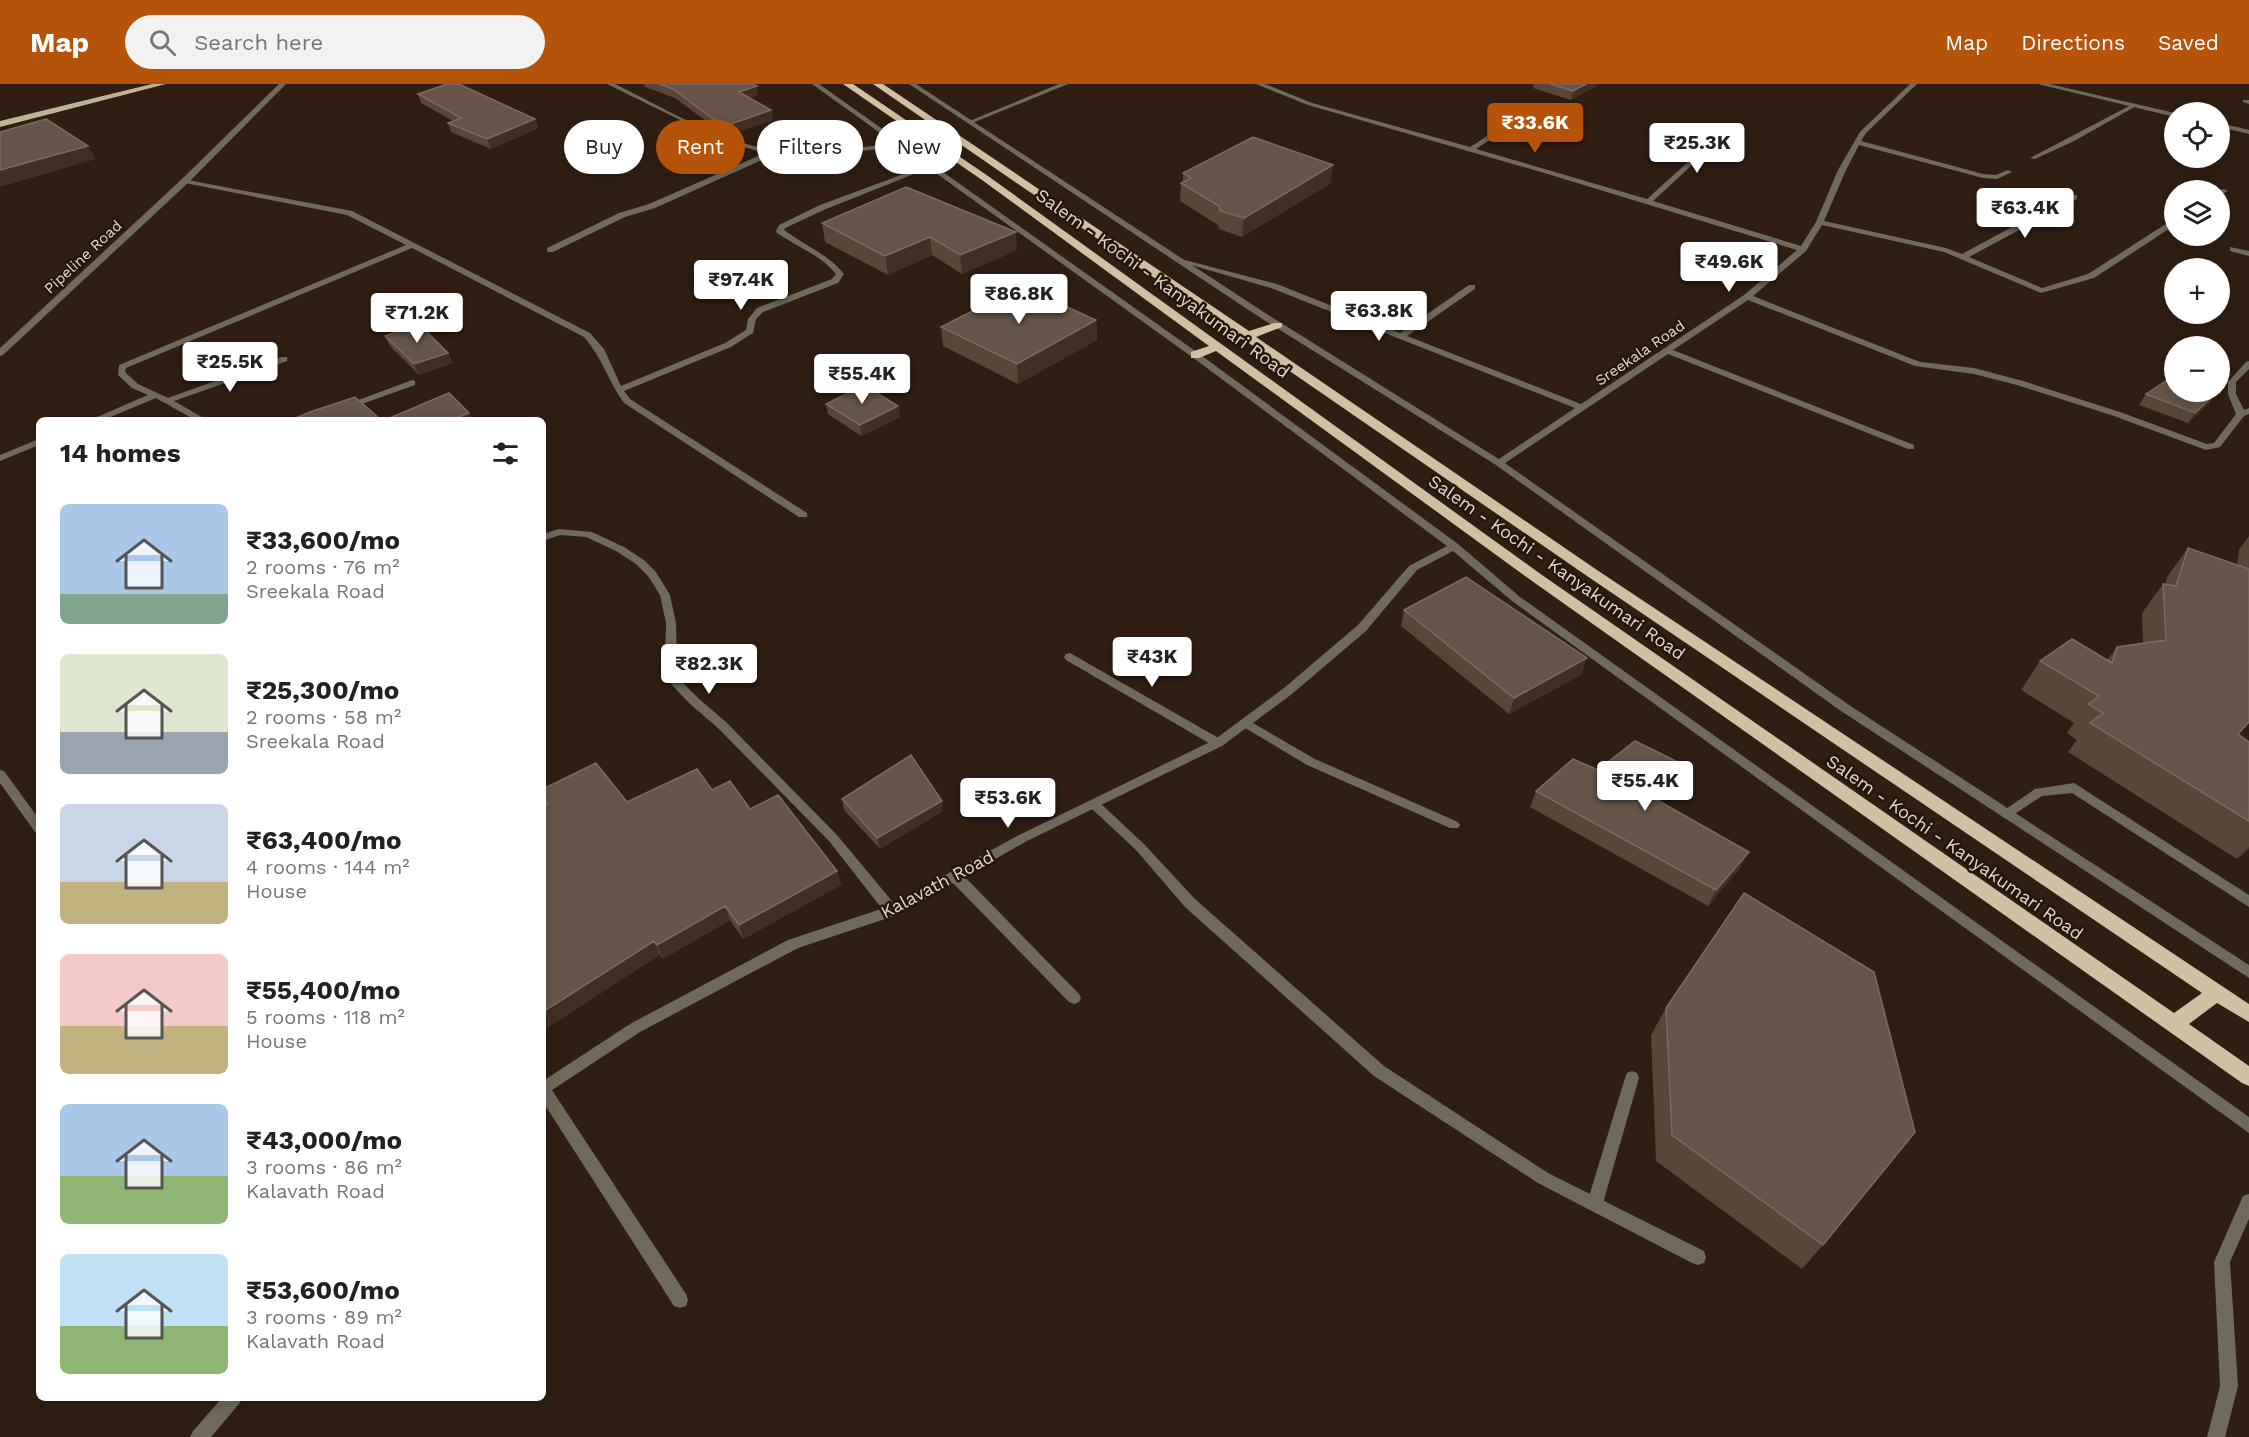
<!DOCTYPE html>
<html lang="en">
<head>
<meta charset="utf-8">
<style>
  :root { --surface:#fff; --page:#f2f2f2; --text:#202124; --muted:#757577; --accent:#b45309 }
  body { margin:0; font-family:"Work Sans",sans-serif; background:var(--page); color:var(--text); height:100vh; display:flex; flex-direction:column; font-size:22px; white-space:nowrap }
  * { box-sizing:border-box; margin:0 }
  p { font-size:20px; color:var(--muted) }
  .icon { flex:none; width:33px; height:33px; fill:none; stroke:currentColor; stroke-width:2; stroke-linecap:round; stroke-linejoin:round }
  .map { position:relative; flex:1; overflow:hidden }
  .panel { position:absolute; left:36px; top:333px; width:510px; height:984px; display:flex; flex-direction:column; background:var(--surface); border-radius:9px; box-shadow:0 3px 15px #0003 }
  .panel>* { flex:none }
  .top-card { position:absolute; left:564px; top:36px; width:570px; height:54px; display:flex; gap:12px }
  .fabs { position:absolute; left:2164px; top:18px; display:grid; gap:12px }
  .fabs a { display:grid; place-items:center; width:66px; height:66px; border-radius:50%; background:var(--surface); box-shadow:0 3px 15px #0003; font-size:30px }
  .price { position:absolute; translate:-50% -51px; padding:0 14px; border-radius:6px; background:#fff; color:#222; font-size:20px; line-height:39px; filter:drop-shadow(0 2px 3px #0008) }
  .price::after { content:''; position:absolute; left:50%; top:36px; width:18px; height:14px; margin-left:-9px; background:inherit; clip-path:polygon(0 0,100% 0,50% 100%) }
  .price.current { background:var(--accent); color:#fff }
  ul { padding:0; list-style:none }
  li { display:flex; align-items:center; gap:18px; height:150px; padding:0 24px }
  li span { display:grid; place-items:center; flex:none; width:168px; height:120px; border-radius:9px; color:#555 }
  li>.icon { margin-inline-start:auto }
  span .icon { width:72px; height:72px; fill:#fffc; stroke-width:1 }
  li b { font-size:26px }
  h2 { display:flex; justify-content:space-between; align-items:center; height:72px; padding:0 24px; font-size:26px }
  .pill { padding:0 21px; border-radius:27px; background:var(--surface); box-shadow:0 3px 15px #0003; font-size:21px; line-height:54px }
  .pill.current { background:var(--accent); color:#fff }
  header { display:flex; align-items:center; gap:36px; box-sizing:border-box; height:84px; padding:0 30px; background:var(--accent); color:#fff }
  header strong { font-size:28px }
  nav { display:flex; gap:33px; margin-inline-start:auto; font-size:21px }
  .search { width:420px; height:54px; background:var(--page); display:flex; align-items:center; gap:15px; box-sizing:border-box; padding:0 21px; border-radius:33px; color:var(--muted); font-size:22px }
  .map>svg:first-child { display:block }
</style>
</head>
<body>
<header>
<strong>Map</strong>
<div class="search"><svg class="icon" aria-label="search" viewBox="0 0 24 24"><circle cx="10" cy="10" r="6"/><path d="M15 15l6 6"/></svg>Search here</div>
<nav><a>Map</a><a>Directions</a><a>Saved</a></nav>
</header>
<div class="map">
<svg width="2249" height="1353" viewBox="0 0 2249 1353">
  <rect width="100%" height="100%" fill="#301e12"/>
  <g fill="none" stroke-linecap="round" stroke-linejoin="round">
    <path fill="#706a5d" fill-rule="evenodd" d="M2074 699 2249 811V823L2072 709 2042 712 2007 735 2003 733 2001 730 2003 727 2035 705Z
      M955 787 960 788 1079 910 1081 914 1079 918 1074 920 1069 918 950 796 949 792 950 788Z
      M1632 987 1637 989 1639 994 1603 1119 1601 1124 1595 1127 1589 1124 1587 1119 1625 994 1627 989Z
      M543 998 548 1000 686 1210 688 1216 686 1222 680 1224 674 1222 543 1018Z"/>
    <path fill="#706a5d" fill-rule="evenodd" d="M607 0H615C662 23 711 53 762 64 807 74 856 63 900 59L903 61 900 63 811 72 775 70 655 124 625 133 553 168H547V164L619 129 649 120 765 69 723 57Z
      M1059 0H1068L972 39 967 38Z
      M1256 0H1265L1312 19 1470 63 1500 44 1525 48V50L1523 51 1503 47 1476 65 1647 115 1727 43H1731V45L1653 117 1801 162 1816 138 1838 86 1860 48 1910 0H1917L1866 49 1861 57 1983 90 1996 91 2008 86 2012 88 1997 95 1983 94 1859 61 1846 86 1824 137 1946 164 1962 170 2071 111H2077V115L1969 173 2042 204 2088 190 2172 136H2175V141L2094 194 2041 209 1944 168 1822 141 1806 167 1753 212 1920 278 1974 284 2023 297 2120 328 2207 360 2214 359 2236 330 2228 310V298L2246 278 2249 277V285L2236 298V310L2244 326 2249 324V330L2244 332 2220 363 2206 366 2114 332 2017 301 1974 290 1915 282 1748 216 1673 266 1914 361V365H1908L1668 270 1502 381H1496V377L1575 324 1271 204 1177 177 1181 175 1277 200 1400 249 1469 201H1475V205L1407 252 1581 320 1744 211 1797 166 1541 88 1308 21Z
      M2243 16H2249V20L2243 18Z
      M2133 20 2138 21 2074 57 2035 75 2030 74Z
      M928 81 934 82 826 125 785 144 784 146C804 161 828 170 844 190L838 199 763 228 756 235 753 249 731 263 624 307 630 315 807 429V433H799L624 319C608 297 602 273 584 253L412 164 126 284 125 288 138 300 168 314 281 273H287V277L174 317 207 336H195L156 314 103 336H90L148 311 132 304 118 291 119 281 406 161 347 131 185 99H182V95L352 127 590 249 604 265 621 302 725 259 746 246 748 235 757 224 832 195 836 190C821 171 797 163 777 149L776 147 779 141 820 121Z
      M2224 105 2228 107 2220 111 2219 106Z
      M2230 163 2249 167V172L2230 167Z
      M412 296 415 297V301L348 325 345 326 340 323Z
      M39 355V361L0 377V371Z
      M559 445 592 448 624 463 644 476 656 488 670 511 676 539 677 580 681 597 698 614 726 638 837 751 897 823 899 827 897 831 892 832 887 831 829 757 718 644 690 620 672 601 665 580 666 539 660 511 648 492 636 480 616 467 586 453 560 451 543 457V450Z
      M1070 569 1222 656 1224 659 1222 662H1214L1066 576 1064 573 1066 570Z
      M1246 635 1315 675 1458 738 1460 741 1458 744H1450L1307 681 1242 642 1240 639 1242 636Z
      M0 686 4 687 39 735V750L35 748 0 699Z
      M1095 716 1099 718 1144 760 1195 815 1384 982 1548 1089 1704 1167 1706 1173 1704 1179 1698 1181 1692 1179 1538 1099 1374 992 1185 823 1136 766 1091 724 1089 721 1091 718Z"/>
    <path fill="#706a5d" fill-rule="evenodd" d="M279 0H286L188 99 3 271 0 272V264L182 95Z
      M812 0H819L1198 269 1458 460 1520 513 2249 1033V1049L1512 517 1453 467 1417 486 1366 547 1292 610 1222 662 1027 757 897 831 798 864 640 948 543 1012V997L630 940 788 856 887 823 1019 751 1214 656 1284 604 1358 541 1409 482 1447 462 1192 273Z
      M909 0H916L1259 225 1502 377 1849 621 2249 881V894L1841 627 1496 381 1253 229Z
      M2038 0H2049L2175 29V33Z
      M2220 39 2249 46V50L2220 43Z
      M2249 1110V1135L2230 1178 2238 1302 2225 1353H2207L2220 1302 2214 1178 2243 1112Z
      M222 1314H242L239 1320 211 1353H190L193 1347Z"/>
    <path fill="#bfb396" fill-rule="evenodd" d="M152 0H166L0 43V37Z"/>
    <path fill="#cfc1a2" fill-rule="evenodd" d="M843 0H853L988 92 1542 491 2174 929 2202 909 1587 492 873 0H883L1249 247 1274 239H1282V243L1256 253 1597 486 2249 920V938L2217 919 2189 940 2249 982V1002L2242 999 1532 497 1216 267 1199 274H1191V268L1209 262 982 96Z"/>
  </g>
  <path fill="#584639" d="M644 0H752L758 11 749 14 771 26 773 36 730 50 714 43 675 14 645 3Z
    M1534 0H1599L1571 16 1533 4Z
    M418 10 535 35 538 44 491 65 451 48 448 39 453 37 421 19Z
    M1183 89 1331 99 1242 153 1219 145 1218 141 1180 117 1181 99 1183 98Z
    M906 103 1017 166 962 190 932 171 888 191 825 158 822 139Z
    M1096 236 1097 256 1018 300 943 262 941 243Z
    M385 252 448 269 452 279 419 291 390 262Z
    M2146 310H2215L2208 321 2188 339 2139 321Z
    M826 320 898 322 900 333 861 352 828 330Z
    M2249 452V639L2238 651 2249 658V765L2237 775 2068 668 2077 656 2067 649 2074 639 2021 606 2040 577 2107 576 2117 563 2143 559 2142 529 2163 500 2165 501 2167 493 2188 464 2237 481 2239 466Z
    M1404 526 1582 590 1509 630 1401 542Z
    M1598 686 1679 698 1661 718 1740 784 1708 822 1530 723 1536 707Z
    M543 705 627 718 712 706 750 725 837 787 841 801 743 855 730 836 663 875 546 722 543 716Z
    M842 715 943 727 880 765 844 726Z
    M1666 924 1823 1161 1802 1185 1656 1077 1651 951Z"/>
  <path fill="#422f23" d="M1586 0H1599L1571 16 1573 7Z
    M757 2 758 11 741 17 739 8Z
    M771 26 773 36 730 50 728 41Z
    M535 35 538 44 491 65 487 55Z
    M88 62 96 75 0 103V86Z
    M1333 81 1331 99 1242 153 1244 134Z
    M1016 148 1017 166 962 190 960 171Z
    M930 153 932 171 888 191 885 172Z
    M1096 236 1097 256 1018 300 1017 280Z
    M448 269 452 279 419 291 414 280Z
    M2215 310 2208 321 2188 339 2195 329Z
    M898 322 900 333 861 352 860 341Z
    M469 329 472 336H450Z
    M1587 574 1582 590 1509 630 1514 614Z
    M1686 682 1679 698 1650 732 1657 716Z
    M942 717 943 727 880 765 877 754Z
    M2249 763V765L2237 775Z
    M1749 768 1740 784 1708 822 1716 806Z
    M837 787 841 801 743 855 739 841Z
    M725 822 730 836 663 875 657 861Z
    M654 857 660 871 543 947V928Z"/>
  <path fill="#675549" stroke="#7b6a5e" stroke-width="1.5" d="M447 0H459L535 35 487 55 448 39 461 34 418 10Z
    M659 0H752L757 2 739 8 771 26 728 41 712 34 673 5Z
    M1550 0H1586L1573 7Z
    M46 35 88 62 0 86V48Z
    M1253 53 1333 81 1244 134 1220 127 1219 122 1181 99 1191 94 1183 89Z
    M906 103 1016 148 960 171 930 153 885 172 822 139Z
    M1021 202 1096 236 1017 280 941 243Z
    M419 240 448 269 414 280 385 252Z
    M2173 292 2175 293V308H2208L2215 310 2195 329 2146 310Z
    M864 301 898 322 860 341 826 320Z
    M449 309 469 329 450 336H385Z
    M355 313 379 334 375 336H291L310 328Z
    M2188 464 2249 485V638L2238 650 2249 658V737L2090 639 2103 629 2088 620 2099 612 2040 577 2072 555 2112 579 2117 563 2166 556 2163 500 2176 502Z
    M1466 493 1587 574 1514 614 1404 526Z
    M1635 657 1686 682 1657 716 1749 768 1716 806 1536 707 1573 675 1598 686Z
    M911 671 942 717 877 754 842 715Z
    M596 679 627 718 697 685 712 706 730 697 750 725 778 711 837 787 739 841 725 822 657 861 654 857 543 928V723L548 720 543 713V705Z
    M1744 809 1874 888 1915 1048 1823 1161 1672 1051 1666 924Z"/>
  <g text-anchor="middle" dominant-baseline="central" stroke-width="5" stroke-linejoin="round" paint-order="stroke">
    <g font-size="15" fill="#e3d6cf" stroke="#261509">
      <text transform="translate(83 173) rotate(-43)">Pipeline Road</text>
      <text transform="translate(1640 269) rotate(-34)">Sreekala Road</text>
    </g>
    <g font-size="18" fill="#e3d6cf" stroke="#261509">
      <text transform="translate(1163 199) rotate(36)">Salem - Kochi - Kanyakumari Road</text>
      <text transform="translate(1557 483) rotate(35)">Salem - Kochi - Kanyakumari Road</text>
      <text transform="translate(1955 763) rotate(35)">Salem - Kochi - Kanyakumari Road</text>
      <text transform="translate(937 800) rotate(-28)">Kalavath Road</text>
    </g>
  </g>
</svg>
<div class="fabs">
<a><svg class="icon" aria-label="locate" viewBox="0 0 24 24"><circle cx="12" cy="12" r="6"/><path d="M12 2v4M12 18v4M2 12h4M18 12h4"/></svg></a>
<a><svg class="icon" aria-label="layers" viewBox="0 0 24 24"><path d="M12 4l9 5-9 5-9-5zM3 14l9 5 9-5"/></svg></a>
<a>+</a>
<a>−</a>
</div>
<b class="price current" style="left:1535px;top:70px">₹33.6K</b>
<b class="price" style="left:1697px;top:90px">₹25.3K</b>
<b class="price" style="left:2025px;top:155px">₹63.4K</b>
<b class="price" style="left:1729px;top:209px">₹49.6K</b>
<b class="price" style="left:741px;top:227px">₹97.4K</b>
<b class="price" style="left:1019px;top:241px">₹86.8K</b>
<b class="price" style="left:1379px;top:258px">₹63.8K</b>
<b class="price" style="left:417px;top:260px">₹71.2K</b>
<b class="price" style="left:230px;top:309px">₹25.5K</b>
<b class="price" style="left:862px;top:321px">₹55.4K</b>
<b class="price" style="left:1152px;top:604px">₹43K</b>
<b class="price" style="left:709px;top:611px">₹82.3K</b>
<b class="price" style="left:1645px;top:728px">₹55.4K</b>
<b class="price" style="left:1008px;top:745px">₹53.6K</b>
<div class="top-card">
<a class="pill">Buy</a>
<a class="pill current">Rent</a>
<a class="pill">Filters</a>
<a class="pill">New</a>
</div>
<section class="panel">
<h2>14 homes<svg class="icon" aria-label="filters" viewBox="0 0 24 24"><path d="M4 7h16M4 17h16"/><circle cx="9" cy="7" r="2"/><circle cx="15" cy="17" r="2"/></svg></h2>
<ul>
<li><span style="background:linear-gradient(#a9c7e8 75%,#7fa58c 0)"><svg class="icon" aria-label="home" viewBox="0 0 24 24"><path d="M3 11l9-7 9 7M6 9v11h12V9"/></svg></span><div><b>₹33,600/mo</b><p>2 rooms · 76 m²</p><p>Sreekala Road</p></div></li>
<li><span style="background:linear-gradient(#dfe7d0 65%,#9aa5b1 0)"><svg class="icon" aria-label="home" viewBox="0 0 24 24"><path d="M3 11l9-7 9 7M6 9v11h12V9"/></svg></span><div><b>₹25,300/mo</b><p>2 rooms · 58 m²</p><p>Sreekala Road</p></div></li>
<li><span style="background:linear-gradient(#c9d6e8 65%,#c2b280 0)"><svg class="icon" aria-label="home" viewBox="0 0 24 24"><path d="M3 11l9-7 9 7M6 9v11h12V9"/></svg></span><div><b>₹63,400/mo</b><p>4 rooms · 144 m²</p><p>House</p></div></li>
<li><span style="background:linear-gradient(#f6c9c9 60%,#c2b280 0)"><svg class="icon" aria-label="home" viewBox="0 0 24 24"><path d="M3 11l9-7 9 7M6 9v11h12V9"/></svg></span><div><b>₹55,400/mo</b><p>5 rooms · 118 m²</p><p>House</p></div></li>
<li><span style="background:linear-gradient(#a9c7e8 60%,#8fb573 0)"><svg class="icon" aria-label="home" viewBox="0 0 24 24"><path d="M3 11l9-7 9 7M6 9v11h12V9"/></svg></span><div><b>₹43,000/mo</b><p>3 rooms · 86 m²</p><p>Kalavath Road</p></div></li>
<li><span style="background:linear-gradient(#bfe0f5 60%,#8fb573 0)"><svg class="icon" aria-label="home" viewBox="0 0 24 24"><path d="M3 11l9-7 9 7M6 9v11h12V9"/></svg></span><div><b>₹53,600/mo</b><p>3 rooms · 89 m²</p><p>Kalavath Road</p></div></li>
</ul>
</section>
</div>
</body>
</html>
